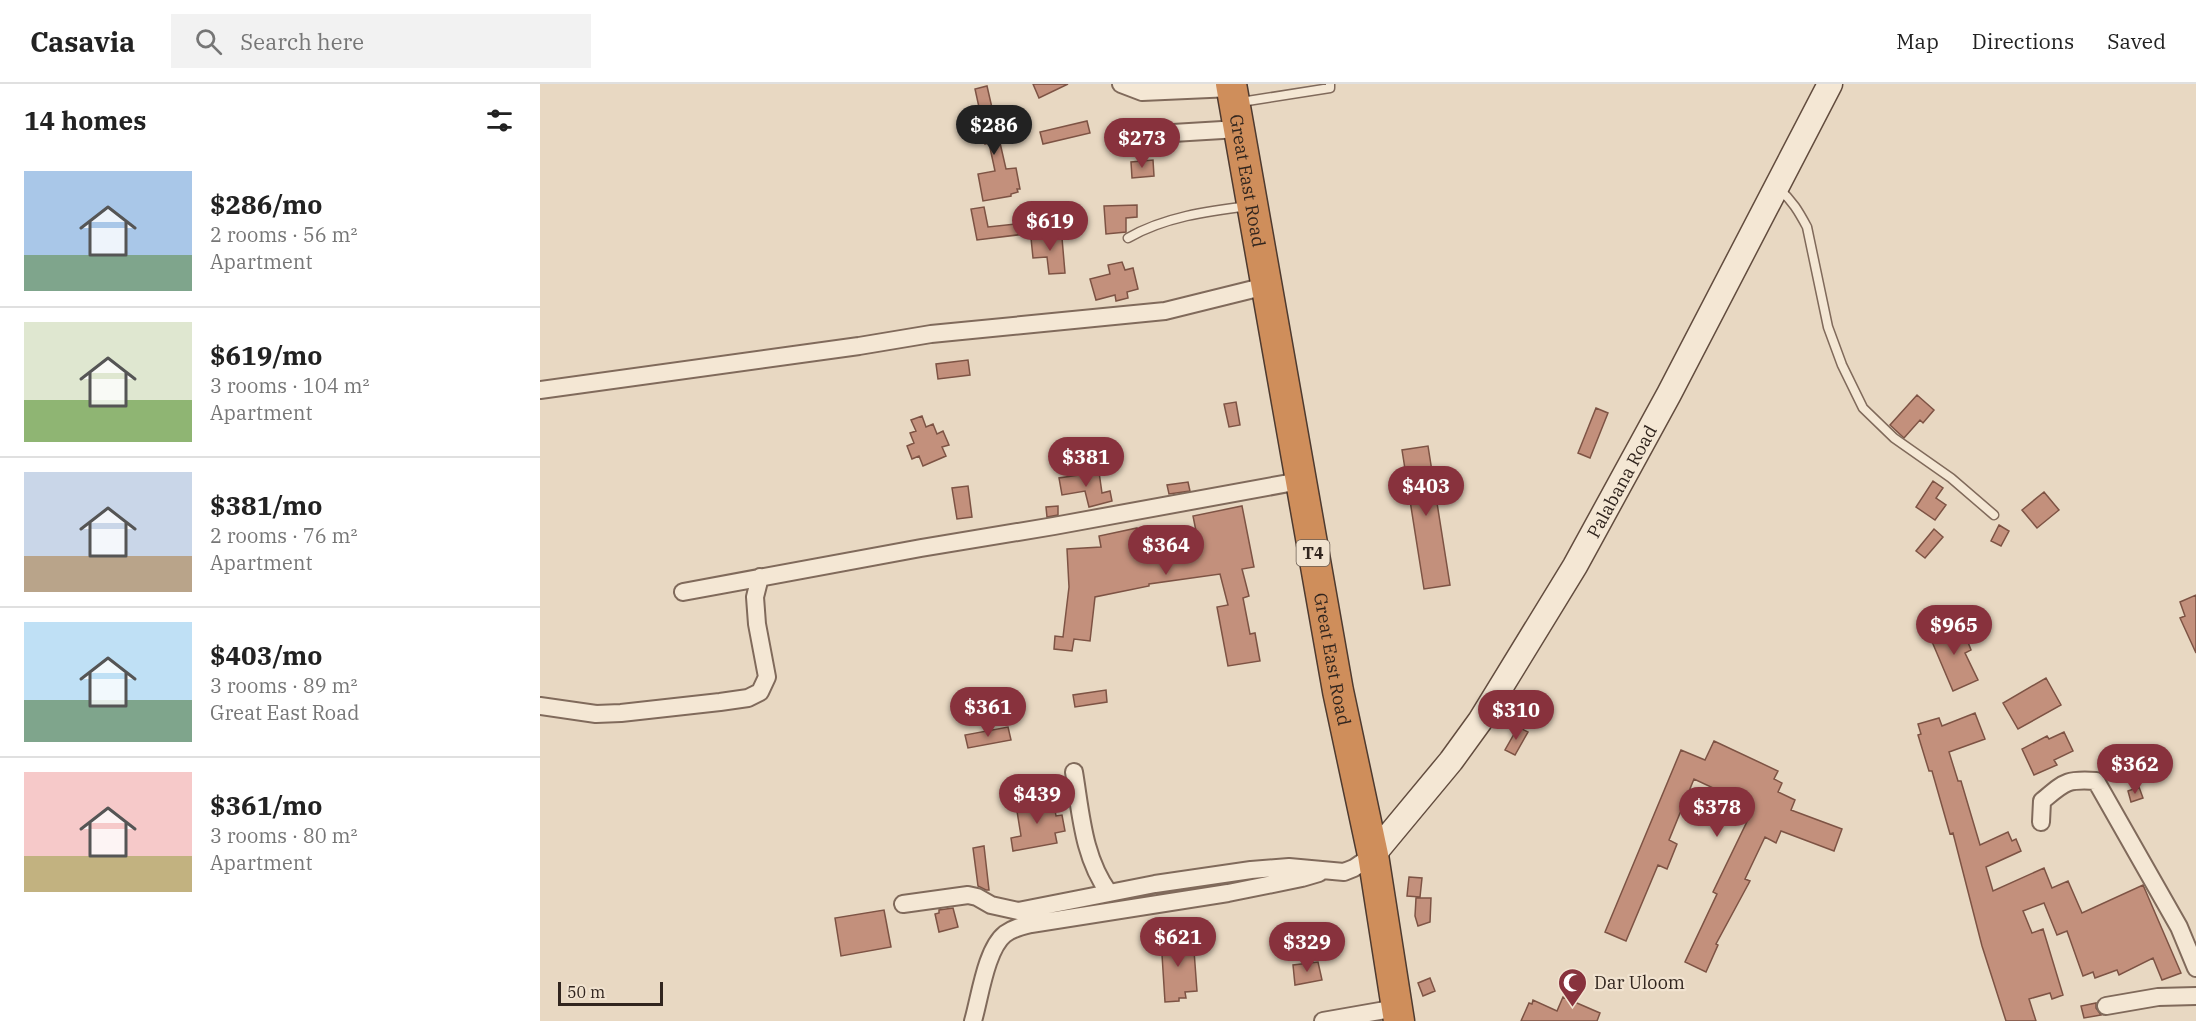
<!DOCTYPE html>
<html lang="en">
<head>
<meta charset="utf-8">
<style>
  :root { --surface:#fff; --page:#f2f2f2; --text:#222; --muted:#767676; --line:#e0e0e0; --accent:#88323d }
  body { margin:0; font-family:"IBM Plex Serif",serif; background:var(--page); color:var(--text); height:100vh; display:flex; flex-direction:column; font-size:22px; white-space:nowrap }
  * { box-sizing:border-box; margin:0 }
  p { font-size:20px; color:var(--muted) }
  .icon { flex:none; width:33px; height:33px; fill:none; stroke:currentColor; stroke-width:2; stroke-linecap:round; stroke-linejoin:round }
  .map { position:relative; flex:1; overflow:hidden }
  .panel { display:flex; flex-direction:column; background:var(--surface); width:540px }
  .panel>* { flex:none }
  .scale { position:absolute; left:18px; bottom:15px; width:105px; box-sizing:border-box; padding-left:6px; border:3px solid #31251e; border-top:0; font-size:16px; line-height:21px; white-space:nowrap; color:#31251e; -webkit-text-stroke:4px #f1e3d0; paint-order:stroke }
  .price { position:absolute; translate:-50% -51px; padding:0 14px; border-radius:21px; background:var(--accent); color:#fff; font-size:20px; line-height:39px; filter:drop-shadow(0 2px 3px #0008) }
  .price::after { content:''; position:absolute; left:50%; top:36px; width:18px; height:14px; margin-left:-9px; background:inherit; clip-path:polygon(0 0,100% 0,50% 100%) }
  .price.current { background:#222; color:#fff }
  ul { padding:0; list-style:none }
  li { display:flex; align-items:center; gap:18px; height:150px; padding:0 24px }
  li+li { border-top:2px solid var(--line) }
  li span { display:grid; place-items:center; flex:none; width:168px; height:120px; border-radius:0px; color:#555 }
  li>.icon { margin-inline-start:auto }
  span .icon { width:72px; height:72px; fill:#fffc; stroke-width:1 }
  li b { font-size:26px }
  h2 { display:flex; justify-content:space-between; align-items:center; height:72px; padding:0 24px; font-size:26px }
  header { display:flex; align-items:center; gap:36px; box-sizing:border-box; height:84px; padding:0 30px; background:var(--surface); border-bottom:2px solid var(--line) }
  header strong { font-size:28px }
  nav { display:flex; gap:33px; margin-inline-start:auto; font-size:21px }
  .search { width:420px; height:54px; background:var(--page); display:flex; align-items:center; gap:15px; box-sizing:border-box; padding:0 21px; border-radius:0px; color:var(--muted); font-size:22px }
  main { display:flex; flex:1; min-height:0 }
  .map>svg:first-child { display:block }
</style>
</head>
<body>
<header>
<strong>Casavia</strong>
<div class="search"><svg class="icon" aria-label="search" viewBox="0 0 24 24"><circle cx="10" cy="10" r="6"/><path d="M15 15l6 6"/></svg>Search here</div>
<nav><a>Map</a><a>Directions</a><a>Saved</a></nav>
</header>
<main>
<section class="panel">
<h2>14 homes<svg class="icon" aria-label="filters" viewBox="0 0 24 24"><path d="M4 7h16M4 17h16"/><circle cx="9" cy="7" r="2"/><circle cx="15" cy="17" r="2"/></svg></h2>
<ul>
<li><span style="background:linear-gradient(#a9c7e8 70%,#7fa58c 0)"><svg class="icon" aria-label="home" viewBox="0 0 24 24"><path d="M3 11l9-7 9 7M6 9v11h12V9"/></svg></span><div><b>$286/mo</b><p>2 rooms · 56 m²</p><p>Apartment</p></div></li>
<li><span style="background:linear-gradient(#dfe7d0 65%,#8fb573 0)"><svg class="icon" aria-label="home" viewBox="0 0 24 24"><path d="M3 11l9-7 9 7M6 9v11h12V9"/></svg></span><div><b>$619/mo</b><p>3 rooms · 104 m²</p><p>Apartment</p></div></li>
<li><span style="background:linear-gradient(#c9d6e8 70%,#b9a48a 0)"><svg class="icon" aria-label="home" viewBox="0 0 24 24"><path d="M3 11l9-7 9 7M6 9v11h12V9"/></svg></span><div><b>$381/mo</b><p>2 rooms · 76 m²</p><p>Apartment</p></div></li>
<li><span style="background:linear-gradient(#bfe0f5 65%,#7fa58c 0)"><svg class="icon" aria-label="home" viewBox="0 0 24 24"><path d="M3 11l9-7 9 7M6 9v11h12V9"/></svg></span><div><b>$403/mo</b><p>3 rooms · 89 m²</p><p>Great East Road</p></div></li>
<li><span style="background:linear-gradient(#f6c9c9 70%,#c2b280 0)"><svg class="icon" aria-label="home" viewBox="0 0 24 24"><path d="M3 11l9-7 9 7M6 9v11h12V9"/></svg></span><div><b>$361/mo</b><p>3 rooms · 80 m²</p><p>Apartment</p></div></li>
</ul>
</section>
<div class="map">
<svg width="1656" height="937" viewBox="0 0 1656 937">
  <rect width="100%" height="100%" fill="#e8d8c2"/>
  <path fill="#c3907c" stroke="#7d5344" stroke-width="1.5" d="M493 0H528L499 14Z
    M447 2 466 85 476 84 480 105H477L478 108 471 110V112L443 117 438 90 455 87 449 59 445 60 442 46H444L435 5Z
    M547 37 550 49 503 60 500 48Z
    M613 76 614 92 592 94 591 78Z
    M597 121V133L586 134V148L566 150 564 122Z
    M444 123 448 143 484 139 485 150 437 156 431 125Z
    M517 151V154H522L525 189 509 190 507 173 493 174 491 154Z
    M582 178 585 186 593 184 598 205 587 208 588 214 576 217 575 211 556 216 550 195 570 190 568 181Z
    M428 276 430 291 398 295 396 280Z
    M1377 311 1394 326 1383 339 1380 336 1364 354 1350 341Z
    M696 318 700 341 689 343 684 320Z
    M1056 324 1068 329 1050 374 1038 369Z
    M382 332 386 343 393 340 397 350 403 347 409 361 402 363 406 372 383 382 379 372 372 375 367 362 374 359 370 349 376 347 371 336Z
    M888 362 910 501 884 505 862 366Z
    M559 388 562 409 570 407 572 417 549 423 545 407 522 411 519 394Z
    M1393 397 1403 404 1396 414 1406 421 1395 436 1376 423Z
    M648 398 650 407 629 410 627 401Z
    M428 402 432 433 417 435 412 404Z
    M1504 408 1519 426 1497 444 1482 426Z
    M518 422V431L507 433 506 423Z
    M702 422 714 483 702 485 709 512 703 514 710 550 715 549 720 577 688 582 677 523 688 521 680 490 609 500V502L555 513 550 557 534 555 532 567 514 565 515 552 523 553 529 503 527 465 561 463 559 452 597 444 602 466 658 457 653 432Z
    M1459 441 1469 447 1461 462 1451 457Z
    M1394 445 1403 453 1385 474 1376 467Z
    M1656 511V569L1640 534 1645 532 1640 518Z
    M1418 540 1422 549 1424 548 1431 566 1425 569 1438 596 1413 607 1390 553 1395 551 1394 549Z
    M1506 594 1521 621 1478 645 1463 619Z
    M566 606 567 618 535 623 533 611Z
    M1435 629 1445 655 1409 668 1418 697H1421L1440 761 1468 748 1472 757 1476 755 1481 767 1446 783 1453 807 1504 784 1512 804 1528 797 1542 829 1603 801 1641 889 1622 896 1613 874 1579 891 1577 886 1555 894 1553 888 1543 892 1527 847 1517 851 1504 819 1483 827 1492 849 1503 845 1523 911 1512 915 1510 909 1489 915 1496 937H1466L1442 862 1413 749 1410 750 1392 687H1389L1378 651 1381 650 1378 640 1399 634 1402 642Z
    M468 643 471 656 428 664 425 651Z
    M978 643 988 648 975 671 965 666Z
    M1524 648 1533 667 1514 676 1517 681 1494 691 1482 665 1507 652 1509 655Z
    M1174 657 1238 687 1234 695 1242 699 1238 708 1255 716 1251 726 1302 745 1294 767 1241 747 1236 759 1225 753 1205 795 1210 797 1176 860 1178 861 1166 888 1145 878 1177 810 1173 808 1214 723 1154 695 1129 756 1137 760 1127 785 1118 781 1086 857 1065 848 1141 666 1165 676Z
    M1599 703 1603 714 1591 718 1588 707Z
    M513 714 516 732 522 731 525 747 515 749 517 759 473 767 471 754 481 752 476 721Z
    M444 762 449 806H446L438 802 433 764Z
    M869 793 882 794 880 813 867 812Z
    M876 814H891L890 838 878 842 875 832Z
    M413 824 418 843 399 848 395 830 399 829V826Z
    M344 826 351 863 301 872 295 834Z
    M653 853 657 907 645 908 646 914H639V917L625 918 621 855Z
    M778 878 782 896 755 901 753 881Z
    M890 894 895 907 883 912 878 899Z
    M1023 913 1060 929 1057 937H981L989 919 992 920 993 916 1017 927Z
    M1556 919V924L1561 931 1544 934 1541 922Z"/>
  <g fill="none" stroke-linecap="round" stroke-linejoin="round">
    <defs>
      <path id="lane" d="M701 18 790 4V0
        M1239 105C1252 116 1259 128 1267 143L1288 243 1302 281 1323 324 1354 354 1411 394 1454 431
        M588 154C624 133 668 127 709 122"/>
      <path id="street" d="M581 0 602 8 692 4
        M583 52 699 45
        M0 306 319 262 391 250 625 227 726 202
        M143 508 381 464 514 442 760 397
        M0 622 56 630 81 629 180 618 208 614 220 608 227 593 217 540 215 513 220 493
        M534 688C541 730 543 773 569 809
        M1501 738 1502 717C1525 698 1526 695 1556 697L1639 843 1656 884
        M363 820 428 811 437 813 451 821 478 827 615 800 711 786 749 783 804 788 814 784 833 771
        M1566 922 1618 913 1656 912
        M433 937C440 913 446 865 465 850 473 844 482 842 491 840L688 809 762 794 779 789
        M783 937 857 924"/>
      <g id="secondary">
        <path id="s1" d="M833 771 911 677 940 637 1035 482 1129 310 1290 0"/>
      </g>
      <g id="highway">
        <path id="s2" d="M691 0 798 607 833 771 859 937"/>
      </g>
    </defs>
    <use href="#lane" stroke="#806a5b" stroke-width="11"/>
    <use href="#street" stroke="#806a5b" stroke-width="20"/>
    <use href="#secondary" stroke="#624c3e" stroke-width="27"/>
    <use href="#highway" stroke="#4e3a2f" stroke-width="33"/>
    <use href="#lane" stroke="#f4e7d4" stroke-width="8"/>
    <use href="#street" stroke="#f4e7d4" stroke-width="16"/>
    <use href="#secondary" stroke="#f4e7d4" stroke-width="24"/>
    <use href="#highway" stroke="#cf8e5b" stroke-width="30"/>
  </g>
  <defs>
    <symbol id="mosque-pin" viewBox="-11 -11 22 30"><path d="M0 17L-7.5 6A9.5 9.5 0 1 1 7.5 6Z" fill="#88323d" stroke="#f1e3d0"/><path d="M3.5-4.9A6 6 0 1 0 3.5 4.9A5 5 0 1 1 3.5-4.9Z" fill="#fff"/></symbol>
  </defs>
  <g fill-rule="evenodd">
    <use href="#mosque-pin" x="1016" y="882" width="33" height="45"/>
  </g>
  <g text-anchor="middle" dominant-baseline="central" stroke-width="4.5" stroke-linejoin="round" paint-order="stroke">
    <rect fill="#f1e3d0" stroke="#6b5e53" stroke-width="1.5" x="756.5" y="456" width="33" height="26" rx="4.5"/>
    <g font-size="16" font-weight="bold" fill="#31251e">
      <text x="773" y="469">T4</text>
    </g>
    <g font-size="18" fill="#31251e" stroke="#f1e3d0">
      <text stroke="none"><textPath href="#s2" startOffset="98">Great East Road</textPath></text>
      <text stroke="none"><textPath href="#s1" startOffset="450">Palabana Road</textPath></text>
      <text stroke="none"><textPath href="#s2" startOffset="584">Great East Road</textPath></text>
    </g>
    <g font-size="18" fill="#31251e" stroke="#f1e3d0" text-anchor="start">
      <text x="1054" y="898">Dar Uloom</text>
    </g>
  </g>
</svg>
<div class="scale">50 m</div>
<b class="price current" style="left:454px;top:72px">$286</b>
<b class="price" style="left:602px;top:85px">$273</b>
<b class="price" style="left:510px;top:168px">$619</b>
<b class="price" style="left:546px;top:404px">$381</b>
<b class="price" style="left:886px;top:433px">$403</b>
<b class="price" style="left:626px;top:492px">$364</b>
<b class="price" style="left:1414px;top:572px">$965</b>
<b class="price" style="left:448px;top:654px">$361</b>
<b class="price" style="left:976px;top:657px">$310</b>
<b class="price" style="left:1595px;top:711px">$362</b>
<b class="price" style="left:497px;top:741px">$439</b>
<b class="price" style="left:1177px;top:754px">$378</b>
<b class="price" style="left:638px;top:884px">$621</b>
<b class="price" style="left:767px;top:889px">$329</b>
</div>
</main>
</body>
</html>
